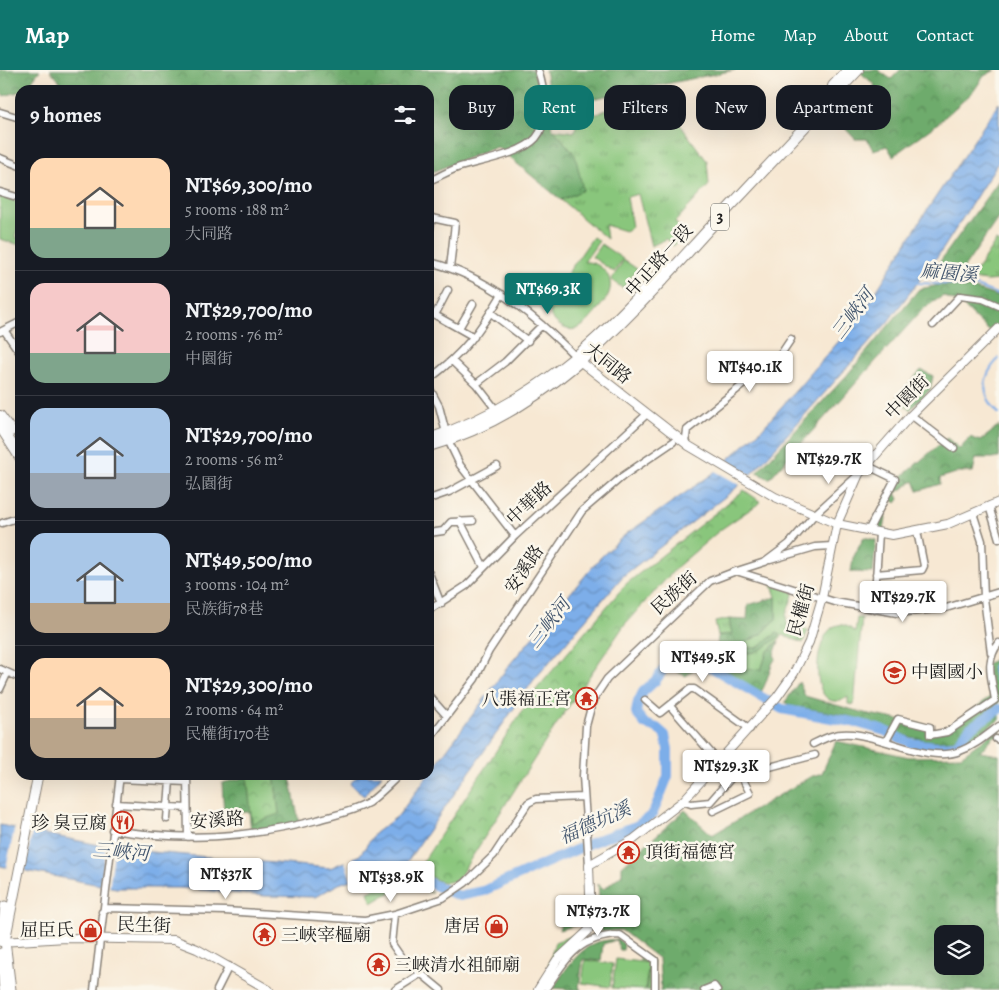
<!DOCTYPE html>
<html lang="en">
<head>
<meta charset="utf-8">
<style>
  :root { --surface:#171b24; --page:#242831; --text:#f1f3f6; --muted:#9ea1a6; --line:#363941; --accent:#0f766e }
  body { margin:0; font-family:Alegreya,"Noto Serif TC",serif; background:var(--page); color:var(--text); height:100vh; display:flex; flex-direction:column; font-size:19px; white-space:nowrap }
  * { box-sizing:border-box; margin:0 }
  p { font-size:16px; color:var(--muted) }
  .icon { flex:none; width:28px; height:28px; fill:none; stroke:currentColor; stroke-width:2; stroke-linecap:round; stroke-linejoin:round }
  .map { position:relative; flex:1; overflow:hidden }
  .side { position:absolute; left:15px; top:15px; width:419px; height:695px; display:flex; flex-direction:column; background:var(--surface); border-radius:15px; box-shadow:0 5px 20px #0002 }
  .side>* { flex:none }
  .hud { position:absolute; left:449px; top:15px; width:475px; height:45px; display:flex; gap:10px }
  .fabs { position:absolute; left:934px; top:855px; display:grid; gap:10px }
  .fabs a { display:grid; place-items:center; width:50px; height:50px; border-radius:10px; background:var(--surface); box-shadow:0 5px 20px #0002; font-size:25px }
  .price { position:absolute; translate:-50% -42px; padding:0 11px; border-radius:5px; background:#fff; color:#222; font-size:16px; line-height:32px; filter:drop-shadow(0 1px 2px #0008) }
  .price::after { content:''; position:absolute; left:50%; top:30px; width:15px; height:11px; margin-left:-8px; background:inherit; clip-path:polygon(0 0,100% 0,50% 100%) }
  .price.current { background:var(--accent); color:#fff }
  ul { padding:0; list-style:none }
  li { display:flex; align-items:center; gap:15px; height:125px; padding:0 15px }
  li+li { border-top:1px solid var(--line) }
  li span { display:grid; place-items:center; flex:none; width:140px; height:100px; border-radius:15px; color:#555 }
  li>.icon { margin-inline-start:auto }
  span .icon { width:60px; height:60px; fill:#fffc; stroke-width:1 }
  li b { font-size:21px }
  h2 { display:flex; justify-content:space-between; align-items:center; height:60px; padding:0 15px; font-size:21px }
  .pill { padding:0 18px; border-radius:15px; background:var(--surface); box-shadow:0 5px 20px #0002; font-size:18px; line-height:45px }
  .pill.current { background:var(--accent); color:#fff }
  header { display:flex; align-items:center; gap:30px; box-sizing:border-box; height:70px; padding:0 25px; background:var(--accent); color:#fff }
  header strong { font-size:24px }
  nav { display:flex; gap:28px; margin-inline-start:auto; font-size:18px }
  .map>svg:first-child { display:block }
</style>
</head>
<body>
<header>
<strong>Map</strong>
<nav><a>Home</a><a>Map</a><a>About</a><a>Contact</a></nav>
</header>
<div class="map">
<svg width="999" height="920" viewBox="0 0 999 920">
  <defs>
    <pattern id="grass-tufts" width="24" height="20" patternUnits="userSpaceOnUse" patternTransform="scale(1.25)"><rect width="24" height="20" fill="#89c67c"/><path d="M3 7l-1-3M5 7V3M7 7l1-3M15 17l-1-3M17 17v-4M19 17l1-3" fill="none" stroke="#6fa065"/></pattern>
    <pattern id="forest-crowns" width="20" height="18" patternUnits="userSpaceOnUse" patternTransform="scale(1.25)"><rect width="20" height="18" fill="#6eab6c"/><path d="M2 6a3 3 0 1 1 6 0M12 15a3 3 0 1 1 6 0" fill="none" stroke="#5a8a58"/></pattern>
    <pattern id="park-crowns" width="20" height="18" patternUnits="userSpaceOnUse" patternTransform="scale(1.25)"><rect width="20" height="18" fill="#89c67c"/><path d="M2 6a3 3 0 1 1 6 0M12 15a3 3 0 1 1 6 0" fill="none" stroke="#6fa065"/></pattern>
    <pattern id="water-waves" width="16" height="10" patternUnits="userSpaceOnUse" patternTransform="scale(1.25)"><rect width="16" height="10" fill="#7daee9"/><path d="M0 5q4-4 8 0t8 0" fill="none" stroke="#668dbc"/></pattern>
  </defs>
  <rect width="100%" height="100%" fill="#fbf7ec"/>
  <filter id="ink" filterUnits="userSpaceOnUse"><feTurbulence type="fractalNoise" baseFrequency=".02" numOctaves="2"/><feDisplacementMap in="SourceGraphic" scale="10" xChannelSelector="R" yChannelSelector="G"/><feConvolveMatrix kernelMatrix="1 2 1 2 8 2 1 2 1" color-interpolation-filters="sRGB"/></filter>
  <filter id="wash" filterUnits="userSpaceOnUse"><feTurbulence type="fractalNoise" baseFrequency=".0096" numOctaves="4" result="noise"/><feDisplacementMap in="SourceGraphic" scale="20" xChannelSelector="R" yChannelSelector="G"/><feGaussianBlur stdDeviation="1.12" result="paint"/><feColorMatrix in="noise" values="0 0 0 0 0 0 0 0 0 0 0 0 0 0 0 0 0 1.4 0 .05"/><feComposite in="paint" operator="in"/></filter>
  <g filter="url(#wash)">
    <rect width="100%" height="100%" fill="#f7e8d3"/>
    <path fill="url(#grass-tufts)" stroke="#52714c" d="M652 17 707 91 709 115 675 152 686 165 673 176 666 169 651 176 638 124 627 127 632 157 625 161 605 155 607 169 561 130 583 120 553 59 574 62 580 43 598 44 611 37 609 26Z
      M996 171 999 173V210L987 211 971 209Z
      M772 515 794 522 786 545 787 554 808 560 803 573 783 565 767 582 761 600 742 598 731 591 732 582C757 586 760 580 777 563L757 578 747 579 746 572 762 564 776 549V527Z
      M729 549 732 564 718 566 715 552Z
      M402 806 432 823C402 813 398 818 372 833L368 822 373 820 384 807Z
      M643 885 653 891V920H646L650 893 639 890Z"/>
    <path fill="url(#forest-crowns)" stroke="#456444" fill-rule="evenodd" d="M0 0H40L25 20 4 26 0 22Z
      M50 0H533L553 59 575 85 583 120 561 130 497 77 429 103V20H67Z
      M545 0H735L552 37Z
      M864 0H878L891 9 900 0H995L984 6 973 22 937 54 893 86 887 76 873 80 867 69H855L843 56 877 25 872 21 875 15 861 3Z
      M999 110V147L957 208 933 201Z
      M940 215 972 218 999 227V252L989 261 961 234 943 226 924 238 769 409 757 402 847 305 919 219Z
      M921 300 933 306 930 320 910 340 896 327Z
      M999 356V388H976L973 402H959L940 408V414L918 421 914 411 896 423 899 429 896 433 890 428 881 444 886 447 884 461 871 460 900 408 947 368 960 379 970 367 980 371Z
      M864 467 876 470 873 503 851 502 853 488Z
      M776 527V549L762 564 746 572 747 578H757L777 563 781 565C760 581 759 584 732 583V591L742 598 761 600 767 582 779 571 774 585 776 588C768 598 769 610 761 622L700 587 701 579 713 580 717 578 718 566 732 564 729 549 747 550 748 535Z
      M996 588C993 603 999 616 999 632L968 655 954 670C911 674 899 661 862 650 839 643 813 640 790 636L785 632 799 612 805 626 864 643 931 656V663L947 660 991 626 986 608V595Z
      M688 592 697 596 686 606 675 601 680 595Z
      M999 643V650L960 678 973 661Z
      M999 658V666H994L980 682 999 685V920H659L661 918 659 889 621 860 602 862 598 814 604 819 622 804V796L685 740 712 765 810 707 822 703 836 671 909 687 961 686ZM942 864H975V896H942Z
      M274 705H290L299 753 251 761 249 742 224 744 222 713 247 707 252 753 279 744Z
      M574 836 581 845H587V852L559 860 562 850Z
      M618 869 624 874 623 880H620L616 870 603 874 601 891 583 889 579 917 581 920 553 918C564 902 578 879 598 872 604 870 612 870 618 869Z"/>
    <path fill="url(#park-crowns)" stroke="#52714c" d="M744 420 761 432 720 460 677 497 625 554 556 655 458 809C442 817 432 808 419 798L536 620 626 514Z
      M247 705H274L279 744 252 753Z
      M582 862 568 874 548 897 555 872Z"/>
    <path fill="#89c67c" stroke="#52714c" d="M0 126 20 133V150L15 167 20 168V175L0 169Z
      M593 167 599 171 584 192C600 191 615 206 609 223 607 229 602 234 598 239 585 258 570 270 551 247L550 240 547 244 542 240Z
      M601 174 623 189 614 202 592 187Z
      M624 190 637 199 623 218 611 210Z
      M857 548H862L854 635 848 634V627C800 656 814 523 855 562Z
      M616 889 649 893 645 920 612 918Z
      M585 890 613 894 610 917 582 913Z"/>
    <path fill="url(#water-waves)" stroke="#4c6582" d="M999 33V91L943 179 887 253 759 396 735 419 623 506 533 611 404 796 370 803 339 814 315 827 265 826 180 818H116L0 796V755L119 779 330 798 360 785 375 763 398 746 510 594 601 487 626 464 711 405 762 359 861 246 927 140Z
      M358 705H382L364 726 350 714Z"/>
    <path fill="#f7e8d3" d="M725 389 753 406 742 416 713 400Z
      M15 756 33 759 24 803 6 799Z
      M106 773 115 775 109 819 101 817Z
      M352 786 362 809 352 812 344 789Z"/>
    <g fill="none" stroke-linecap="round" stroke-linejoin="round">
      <path stroke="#7daee9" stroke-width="2" d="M916 213 973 215 999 225
        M999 288C980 308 981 325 999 344"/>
      <path stroke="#7daee9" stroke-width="10" d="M999 588 997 599 999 608
        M383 792 459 826 483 821 598 770 636 756 652 745 658 731 668 706V679L665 665 657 658 645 654 636 643 638 632 643 622 656 610 671 589 679 585 697 589 782 639 858 653 885 661 910 673 936 676 956 675 970 658 999 639"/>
    </g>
  </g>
  <g filter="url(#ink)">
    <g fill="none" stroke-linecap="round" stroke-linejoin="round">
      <defs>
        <path id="minor" d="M0 42 20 48
          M0 88 20 96
          M429 111C438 107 447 102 457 98 478 91 521 85 536 68 550 52 544 18 538 0
          M0 122 20 128
          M429 163 432 148 455 153 450 198
          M429 192C488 206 535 246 577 288
          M491 243 528 271
          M429 244 435 245 474 267
          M435 245 448 220
          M933 255 960 226 983 229 999 236
          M459 258 473 234
          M4 260 20 283
          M0 262 20 252
          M452 291 476 314 497 341
          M429 309C463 284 480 261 502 224
          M476 314 505 292 542 255
          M429 317 439 336 446 363
          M911 345 954 378
          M686 368 687 360 781 284 791 269
          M448 370 460 395 515 466
          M866 395 895 409 868 461
          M429 429 449 422 497 396
          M989 436 999 469
          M973 443 982 471 984 528 991 583
          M460 451 484 497
          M2 453 20 447
          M429 463 443 461 451 452 473 451
          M770 490 815 477 832 476
          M737 501 765 492 789 474 815 444 858 405
          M429 503 441 534
          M876 504 922 500 924 496 917 461
          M429 540 466 516 515 466 647 344
          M874 540 879 463
          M0 599 20 608
          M0 619 7 604
          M429 626 446 645
          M645 630 660 643 690 619H694L750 659
          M670 636 732 707 815 685
          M429 669 475 609 489 581 582 441 623 406 673 372
          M996 669 999 670
          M886 671 898 649 930 657V665L947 662 995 630C992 608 984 592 999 573
          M813 674C819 671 825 668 831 666 869 654 922 696 960 681 975 676 987 665 999 656
          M187 705 188 767
          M118 707 119 709 187 712
          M683 731 691 734 710 732 732 707
          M116 734 187 738
          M713 741 750 723 740 704
          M167 749 170 711
          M112 760C184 771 246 769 317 750 334 745 353 742 368 733 379 725 389 715 399 705
          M589 795 583 706 586 656 593 630 607 609 710 511 736 501 835 532 897 543 946 538 999 522
          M102 842 107 838 225 841 365 850 395 844 443 828 465 813 494 785 528 733 536 729 583 727
          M395 844 392 874 401 887 441 920
          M540 916 547 917C568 886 580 866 620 865L655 890V920
          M94 920 120 705
          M217 920 229 896
          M395 920 420 904
          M704 920 714 916 717 920"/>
        <path id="tertiary" d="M581 292 689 376 775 427 837 454 892 465 948 454 999 432
          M1 872 66 868 174 870 197 879 269 920
          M538 920 557 890 588 861 591 852 589 795 634 769 683 731 777 627 794 603 809 572 822 528 837 454 859 404 911 345 999 258"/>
        <path id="secondary" d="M1 870 5 836
          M1 883 4 920
          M11 920 5 871 38 705"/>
        <path id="primary" d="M833 16 848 0
          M0 346 11 361
          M0 356 20 387
          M429 369C531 335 597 275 667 195
          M429 376C550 341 626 250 708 160 758 106 808 53 858 0"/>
      </defs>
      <use href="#minor" stroke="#8a8278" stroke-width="9"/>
      <use href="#tertiary" stroke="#8a8278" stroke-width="10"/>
      <use href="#secondary" stroke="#8a8278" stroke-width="11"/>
      <use href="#primary" stroke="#8a8278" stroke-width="12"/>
      <use href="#minor" stroke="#fff" stroke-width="6"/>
      <use href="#tertiary" stroke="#fff" stroke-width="8"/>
      <use href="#secondary" stroke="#fff" stroke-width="9"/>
      <use href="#primary" stroke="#fff" stroke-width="10"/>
    </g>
  </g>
  <defs>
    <symbol id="school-ring" viewBox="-11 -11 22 22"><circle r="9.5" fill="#fbf7ec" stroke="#c8321e" stroke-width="1.5"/><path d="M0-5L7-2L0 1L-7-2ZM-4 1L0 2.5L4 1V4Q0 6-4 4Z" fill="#c8321e"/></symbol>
    <symbol id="temple-ring" viewBox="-11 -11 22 22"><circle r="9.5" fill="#fbf7ec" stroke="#c8321e" stroke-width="1.5"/><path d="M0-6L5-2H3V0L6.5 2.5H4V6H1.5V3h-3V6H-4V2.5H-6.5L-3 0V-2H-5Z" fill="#c8321e"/></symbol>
    <symbol id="restaurant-ring" viewBox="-11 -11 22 22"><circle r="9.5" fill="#fbf7ec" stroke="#c8321e" stroke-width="1.5"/><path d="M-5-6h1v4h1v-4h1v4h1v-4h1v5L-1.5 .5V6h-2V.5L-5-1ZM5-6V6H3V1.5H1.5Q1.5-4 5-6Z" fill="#c8321e"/></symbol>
    <symbol id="shop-ring" viewBox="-11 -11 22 22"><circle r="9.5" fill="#fbf7ec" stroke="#c8321e" stroke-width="1.5"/><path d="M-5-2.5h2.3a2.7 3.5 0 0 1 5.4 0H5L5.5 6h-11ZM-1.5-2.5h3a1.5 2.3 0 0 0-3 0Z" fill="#c8321e"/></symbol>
  </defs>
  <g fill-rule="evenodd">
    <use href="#school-ring" x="882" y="590" width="25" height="25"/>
    <use href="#temple-ring" x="574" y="616" width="25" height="25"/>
    <use href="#restaurant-ring" x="110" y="740" width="25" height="25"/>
    <use href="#temple-ring" x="616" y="770" width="25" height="25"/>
    <use href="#shop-ring" x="484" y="844" width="25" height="25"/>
    <use href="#shop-ring" x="78" y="848" width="25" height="25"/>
    <use href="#temple-ring" x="252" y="852" width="25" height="25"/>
    <use href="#temple-ring" x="366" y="882" width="25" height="25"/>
  </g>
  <g text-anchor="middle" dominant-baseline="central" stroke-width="5" stroke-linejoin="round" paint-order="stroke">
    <rect fill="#fbf7ec" stroke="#5f5e5a" stroke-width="1" x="711" y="133.5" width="18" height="27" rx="4"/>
    <g font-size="16" font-weight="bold" fill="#1c1c1c">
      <text x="720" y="147">3</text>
    </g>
    <g font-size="18" fill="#1c1c1c" stroke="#fbf7ec">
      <text transform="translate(659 190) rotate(-48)">中正路一段</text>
      <text transform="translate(608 293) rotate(39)">大同路</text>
      <text transform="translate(907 327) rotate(-45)">中園街</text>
      <text transform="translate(529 433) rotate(-43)">中華路</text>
      <text transform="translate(524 499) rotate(-56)">安溪路</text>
      <text transform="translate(674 523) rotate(-42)">民族街</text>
      <text transform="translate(801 540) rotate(-74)">民權街</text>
      <text transform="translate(217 750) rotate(-4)">安溪路</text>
      <text transform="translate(144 855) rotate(2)">民生街</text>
    </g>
    <g font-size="18" fill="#1c1c1c" stroke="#fbf7ec" text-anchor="start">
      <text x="911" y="602">中園國小</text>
      <text x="571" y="629" text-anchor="end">八張福正宮</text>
      <text x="107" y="753" text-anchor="end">珍 臭豆腐</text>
      <text x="645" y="782">頂街福德宮</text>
      <text x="480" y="856" text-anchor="end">唐居</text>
      <text x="74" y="860" text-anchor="end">屈臣氏</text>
      <text x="281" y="865">三峽宰樞廟</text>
      <text x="394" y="895">三峽清水祖師廟</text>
    </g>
    <g font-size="19" font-style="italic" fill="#43566e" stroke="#fbf7ec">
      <text transform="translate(949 203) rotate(5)">麻園溪</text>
      <text transform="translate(853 244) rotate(-53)">三峽河</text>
      <text transform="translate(549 553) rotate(-52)">三峽河</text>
      <text transform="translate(595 753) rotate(-24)">福德坑溪</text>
      <text transform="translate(121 782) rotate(4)">三峽河</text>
    </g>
  </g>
</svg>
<div class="fabs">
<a><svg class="icon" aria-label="layers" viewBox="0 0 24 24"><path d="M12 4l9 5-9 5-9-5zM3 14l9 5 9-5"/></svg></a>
</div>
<b class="price current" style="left:548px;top:245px">NT$69.3K</b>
<b class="price" style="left:750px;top:323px">NT$40.1K</b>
<b class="price" style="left:829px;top:415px">NT$29.7K</b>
<b class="price" style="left:903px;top:553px">NT$29.7K</b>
<b class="price" style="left:703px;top:613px">NT$49.5K</b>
<b class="price" style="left:726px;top:722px">NT$29.3K</b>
<b class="price" style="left:226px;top:830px">NT$37K</b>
<b class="price" style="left:391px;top:833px">NT$38.9K</b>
<b class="price" style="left:598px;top:867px">NT$73.7K</b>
<div class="hud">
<a class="pill">Buy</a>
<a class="pill current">Rent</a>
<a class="pill">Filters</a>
<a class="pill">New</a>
<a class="pill">Apartment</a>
</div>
<section class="side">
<h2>9 homes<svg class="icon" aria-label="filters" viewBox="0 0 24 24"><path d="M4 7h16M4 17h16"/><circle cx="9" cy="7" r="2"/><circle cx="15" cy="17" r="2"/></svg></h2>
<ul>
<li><span style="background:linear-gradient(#ffd9b3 70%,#7fa58c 0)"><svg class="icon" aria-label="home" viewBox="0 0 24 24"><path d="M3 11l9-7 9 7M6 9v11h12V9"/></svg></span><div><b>NT$69,300/mo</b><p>5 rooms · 188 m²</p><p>大同路</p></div></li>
<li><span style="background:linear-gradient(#f6c9c9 70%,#7fa58c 0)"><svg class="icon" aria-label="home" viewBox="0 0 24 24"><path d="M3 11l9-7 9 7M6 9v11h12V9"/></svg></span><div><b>NT$29,700/mo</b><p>2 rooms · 76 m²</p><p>中園街</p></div></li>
<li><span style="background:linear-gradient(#a9c7e8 65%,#9aa5b1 0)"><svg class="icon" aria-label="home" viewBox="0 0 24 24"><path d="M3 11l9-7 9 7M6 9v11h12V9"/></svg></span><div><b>NT$29,700/mo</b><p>2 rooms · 56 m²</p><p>弘園街</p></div></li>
<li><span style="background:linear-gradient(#a9c7e8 70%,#b9a48a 0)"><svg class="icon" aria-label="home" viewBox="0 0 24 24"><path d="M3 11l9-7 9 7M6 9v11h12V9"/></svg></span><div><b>NT$49,500/mo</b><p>3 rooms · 104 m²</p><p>民族街78巷</p></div></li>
<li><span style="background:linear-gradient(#ffd9b3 60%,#b9a48a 0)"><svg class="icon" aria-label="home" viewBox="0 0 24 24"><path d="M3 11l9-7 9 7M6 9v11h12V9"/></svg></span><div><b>NT$29,300/mo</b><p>2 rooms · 64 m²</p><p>民權街170巷</p></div></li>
</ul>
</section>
</div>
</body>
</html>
